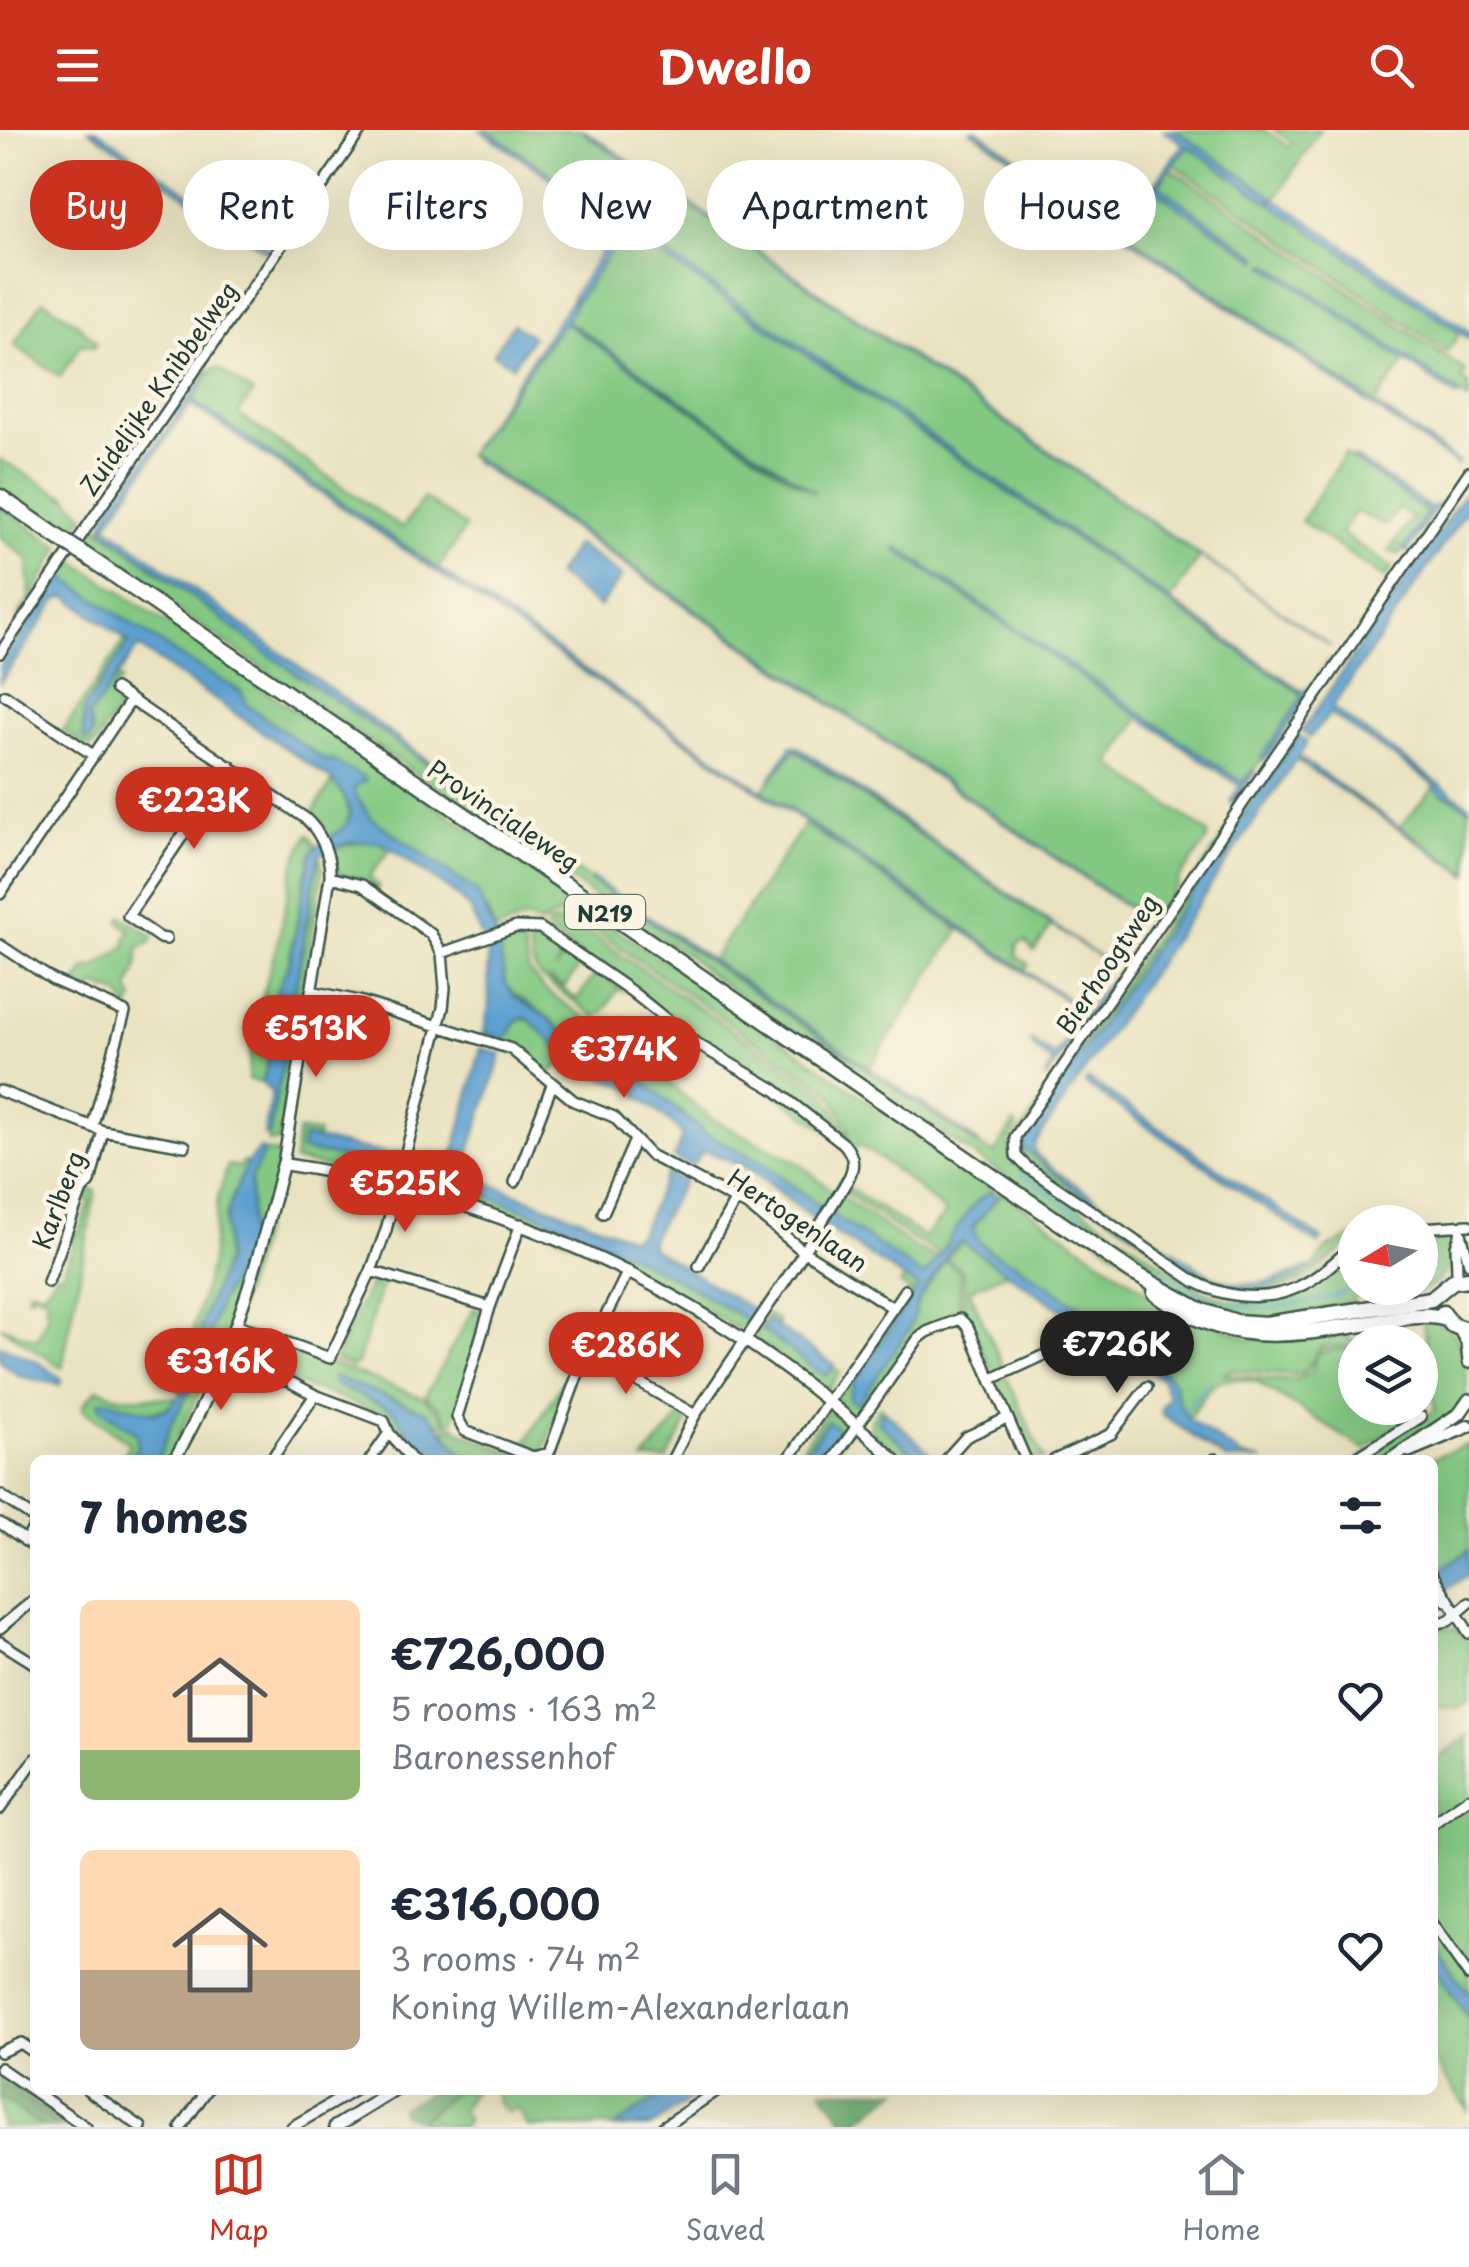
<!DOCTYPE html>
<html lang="en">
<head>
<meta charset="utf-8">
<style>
  :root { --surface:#fff; --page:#f2f2f3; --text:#1f2937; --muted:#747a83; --line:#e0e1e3; --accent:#c8321e }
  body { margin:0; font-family:"Playpen Sans",sans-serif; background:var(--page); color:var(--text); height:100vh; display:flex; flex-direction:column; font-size:38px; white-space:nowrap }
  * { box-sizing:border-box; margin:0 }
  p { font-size:32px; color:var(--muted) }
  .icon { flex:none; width:55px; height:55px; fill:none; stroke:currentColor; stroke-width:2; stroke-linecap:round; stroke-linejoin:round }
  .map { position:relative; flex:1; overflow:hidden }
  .side { position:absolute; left:30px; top:1325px; width:1408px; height:640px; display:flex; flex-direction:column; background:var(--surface); border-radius:15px; box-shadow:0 10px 40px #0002 }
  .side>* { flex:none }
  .banner { position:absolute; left:30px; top:30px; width:1410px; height:90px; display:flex; gap:20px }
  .needle { width:65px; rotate:260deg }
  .buttons { position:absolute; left:1338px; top:1075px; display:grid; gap:20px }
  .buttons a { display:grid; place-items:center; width:100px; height:100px; border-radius:50%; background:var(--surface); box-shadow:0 10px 40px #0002; font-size:50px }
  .price { position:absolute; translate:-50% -85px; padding:0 22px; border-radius:35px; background:var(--accent); color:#fff; font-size:32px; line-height:65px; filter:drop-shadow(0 2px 5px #0008) }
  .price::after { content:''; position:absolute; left:50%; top:60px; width:30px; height:22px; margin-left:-15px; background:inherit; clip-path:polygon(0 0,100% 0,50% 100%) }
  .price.on { background:#222; color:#fff }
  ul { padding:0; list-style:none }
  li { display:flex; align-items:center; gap:30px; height:250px; padding:0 50px }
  li span { display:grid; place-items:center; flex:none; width:280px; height:200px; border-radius:15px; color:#555 }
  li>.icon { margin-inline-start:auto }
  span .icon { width:120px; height:120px; fill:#fffc; stroke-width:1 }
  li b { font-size:42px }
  h2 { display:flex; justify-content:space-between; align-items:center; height:120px; padding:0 50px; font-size:42px }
  .tag { padding:0 35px; border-radius:45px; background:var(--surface); box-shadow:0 10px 40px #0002; font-size:35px; line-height:90px }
  .tag.on { background:var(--accent); color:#fff }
  header { display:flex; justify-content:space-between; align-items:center; height:130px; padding:0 50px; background:var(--accent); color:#fff; font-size:45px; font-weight:700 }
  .menu { display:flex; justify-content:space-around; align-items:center; height:140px; border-top:2px solid var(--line); background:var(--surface); font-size:28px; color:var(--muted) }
  .menu a { display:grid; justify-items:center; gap:5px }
  .menu .on { color:var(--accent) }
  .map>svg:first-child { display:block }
</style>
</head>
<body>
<header><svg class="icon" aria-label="menu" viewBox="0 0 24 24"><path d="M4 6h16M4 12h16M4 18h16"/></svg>Dwello<svg class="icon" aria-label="search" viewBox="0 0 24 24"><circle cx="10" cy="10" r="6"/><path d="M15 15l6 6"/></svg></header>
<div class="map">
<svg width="1469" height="1997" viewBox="0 0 1469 1997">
  <rect width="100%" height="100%" fill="#fcf5e5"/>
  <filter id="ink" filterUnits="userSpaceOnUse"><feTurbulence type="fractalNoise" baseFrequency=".01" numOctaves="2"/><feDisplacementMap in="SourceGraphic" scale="20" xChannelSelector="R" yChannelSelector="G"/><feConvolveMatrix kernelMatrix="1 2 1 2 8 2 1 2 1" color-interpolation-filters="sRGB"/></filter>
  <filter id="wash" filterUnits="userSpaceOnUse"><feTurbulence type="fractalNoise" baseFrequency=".0048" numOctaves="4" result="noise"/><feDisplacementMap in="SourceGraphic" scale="40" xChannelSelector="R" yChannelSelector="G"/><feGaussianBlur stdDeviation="2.25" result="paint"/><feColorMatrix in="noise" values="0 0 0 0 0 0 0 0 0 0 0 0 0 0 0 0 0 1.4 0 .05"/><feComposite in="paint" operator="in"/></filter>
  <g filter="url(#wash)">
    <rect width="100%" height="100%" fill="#eae3c1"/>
    <path fill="#84c983" stroke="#52835c" stroke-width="2.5" d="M487 0H580L1200 426 1170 471Z
      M1175 0H1264L1289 17 1293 13 1274 0H1320L1272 74 1460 203 1447 222 1173 34 1188 16 1269 72 1272 67Z
      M1170 38 1466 241 1462 249 1469 254V271L1266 133 1405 231 1375 274 1123 102 1154 59 1258 130 1260 127 1158 57Z
      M627 102 1301 563 1302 567 1262 630 1242 652 895 418 1140 587 1110 634 1208 703 1207 711 1177 751 1178 755 1151 788 1134 782 467 325 560 196 566 193 787 347 815 362 566 190 573 171 578 170 623 103Z
      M43 170 75 192 97 212 94 217 81 214 60 247 14 215Z
      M218 238 253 263 238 284 402 398 424 368 466 397 438 439 193 271 211 239Z
      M1345 324 1428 383 1399 424 1389 421 1412 387 1398 379 1386 395 1355 382 1341 403 1392 438 1384 448 1301 391Z
      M0 329 65 367 63 362 85 386 68 406 0 359Z
      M0 376 60 417 22 486H18L30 468 28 429 0 407Z
      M95 395 264 520 428 634 463 663 976 1014 994 1024 1014 993 1017 996 1009 1018 1019 1036 1193 1155C1260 1194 1300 1159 1355 1121V1158H1402L1354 1166V1171C1313 1180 1264 1197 1221 1184 1204 1178 1188 1167 1172 1160L714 848 687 825 632 792 84 416Z
      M74 431 566 764C610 799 659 825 706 857 803 924 899 992 994 1061 971 1067 955 1104 940 1124L912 1109 844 1062 847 1057 924 1107 946 1083C918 1058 892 1035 860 1016L852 1018 847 1014 849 999 831 963 577 788 557 785 540 795 525 789 495 801 487 780 370 687 354 663 355 657 327 632 248 576 241 562 178 525 65 449 43 468Z
      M126 508 128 517C113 538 67 585 90 609L93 603 89 587 116 546 121 550 113 561 125 572 101 603 103 605 95 615 89 618 63 601Z
      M1292 606H1299L1023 1008 1028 1020 1055 1043 1210 1150 1253 1159 1275 1154 1311 1139 1329 1117 1355 1106V1111C1341 1119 1330 1130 1317 1140 1279 1169 1231 1168 1191 1143L1026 1030 1019 1018V1005Z
      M793 619 1052 795 1034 821 1025 811 1017 815V826L1029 834 1025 840 762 661Z
      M333 651C342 662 355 682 345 696 341 703 332 707 326 711L322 701 324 698 313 685 310 686Z
      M1434 657 1469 679V744L1400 697Z
      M805 694 959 800 869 938 712 830Z
      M309 704 316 716 306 744 288 838 277 861 270 926 262 953 248 949C251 900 265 857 278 810 288 776 288 734 309 704Z
      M366 710 380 712 390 719 369 747 379 757 377 760 360 749 338 743 330 720Z
      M320 725 323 740 279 1012H268Z
      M122 786 153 806 151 812 139 818C137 825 138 834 136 841 132 853 125 857 134 869L129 879 119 864 95 855 89 862 75 855 86 838H94L126 816V808L131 801 119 791Z
      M558 792 577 795 825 964 847 1003 842 1010 698 912 546 799 549 794Z
      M528 800 539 801 583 831 582 833 565 821 555 839 565 825 580 835 565 857 548 849 577 869 596 843 586 833 624 862 618 859 603 882 596 887 540 847 532 833Z
      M517 801C527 814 523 825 529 840 538 861 581 883 601 897L580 919 548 887 509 860 505 852 497 807Z
      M523 887 534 893 569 928 547 945 520 919 483 907 484 902 507 908 512 895Z
      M603 898 712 989 799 1033 835 1063 825 1079 760 1031 703 1002 635 943 605 935 582 921Z
      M298 1001 318 1003 317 1010 303 1008 301 1020 391 1037 395 1022 399 1023 393 1044H383L382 1048 294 1031Z
      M265 1021 277 1023 279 1031 251 1141 216 1235H212L179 1305 181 1308 169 1330H158L171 1294 188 1264 221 1169 244 1130 249 1114 251 1048Z
      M410 1029 414 1030 411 1042C530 1076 641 1123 746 1190L754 1178 757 1181 746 1197 736 1198 624 1135 623 1130 621 1133 533 1094 409 1053 406 1046Z
      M242 1032 247 1033 225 1089 226 1129 207 1177 182 1263 177 1259 211 1133 218 1068 228 1035 240 1037Z
      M88 1059 96 1061 62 1238 0 1196 37 1210 49 1179 45 1177 48 1168 33 1162 31 1166 27 1165 30 1158 39 1162 46 1160 56 1143 62 1145 74 1113 68 1110 71 1104 77 1106 90 1072 84 1069Z
      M1003 1062 1149 1163 1247 1208 1297 1210 1349 1206V1210L1408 1206 1410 1212H1355L1348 1216 1321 1217C1314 1227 1310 1239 1299 1245L1230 1240 1224 1244 1280 1250 1298 1249 1311 1242 1316 1226 1321 1221 1355 1218V1278H1420V1240L1427 1277 1364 1319 1257 1252C1211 1244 1214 1254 1188 1289L1178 1272 1176 1259 1167 1244 1090 1183 975 1110 973 1097Z
      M841 1067 917 1119 938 1128 925 1147 830 1083Z
      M1428 1102 1447 1113 1450 1135 1435 1155 1418 1162 1420 1103Z
      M962 1112 1007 1142 969 1160 1004 1239 997 1241 991 1238 971 1195 963 1187V1141L946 1128Z
      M945 1131 960 1142 959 1186 927 1197 915 1206 861 1285C851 1288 839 1276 837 1267L910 1161 900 1154 905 1148 918 1157 856 1273 909 1200 918 1171Z
      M376 1147 384 1149 357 1234 352 1237 334 1230 367 1159 372 1158 369 1155Z
      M474 1178 484 1185 454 1290 449 1293 440 1278 425 1266Z
      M768 1184 779 1192 776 1196 768 1190 762 1200 827 1245 834 1238 840 1243 829 1258 822 1260 756 1211 755 1205Z
      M1423 1191C1464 1190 1469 1234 1466 1267L1449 1288 1382 1330H1358L1435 1280Z
      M245 1202 424 1268 440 1282 447 1293 440 1295 418 1278 334 1247 394 1281 407 1304 395 1306 386 1286 326 1263C311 1262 253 1235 235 1228Z
      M572 1236 575 1237 544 1320 536 1323 523 1317Z
      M1007 1247 1044 1330 1030 1328 999 1258 1000 1251Z
      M98 1259 120 1267 178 1268C153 1296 128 1272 99 1272V1275L137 1304V1318L128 1330H120L129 1313 84 1281 83 1275Z
      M880 1277 884 1280 878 1291 919 1330H902L872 1302 870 1291Z
      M826 1282 833 1284 848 1299 830 1330H818L839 1299 825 1293 799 1330H793Z
      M683 1283 687 1292 667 1330H644Z
      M454 1295 461 1302 531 1330H467L443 1299Z
      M1469 1314V1420L1440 1440 1433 1426 1432 1330H1427Z
      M1432 1498H1455L1469 1511V1572L1458 1578 1439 1576 1433 1567Z
      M1469 1606V1868L1433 1815 1432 1633Z
      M1432 1835 1469 1889 1468 1980 1433 1930Z
      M457 1960H475L461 1980 466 1989 463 1997H440L434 1990 424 1997 420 1990Z
      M495 1960H668L615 1997H527L517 1978 508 1983 499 1974Z
      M0 1967 43 1997H0Z"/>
    <path fill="#6bad71" stroke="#457552" stroke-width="2.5" d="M0 1947 7 1948 76 1997H65L6 1956 4 1959 59 1997H44L0 1967Z
      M434 1960H457L420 1990 405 1985 400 1978Z
      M822 1960H899L849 1997Z"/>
    <path fill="#5da0d1" stroke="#3e6e82" stroke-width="2.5" d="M89 0H97L270 119 268 123Z
      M480 0H487L1302 561 1310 559 1329 531 1331 534 1265 630 1261 628 1302 567 1301 563 627 102 623 103 577 170 572 167 619 95Z
      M580 0H584L1331 516Z
      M977 0 1109 92V93L971 1Z
      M1164 0H1175L1273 67 1269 73 1188 16 1158 55 1260 128 1258 130 1155 61 1154 55 1183 14Z
      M1275 68 1469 202V209L1271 74Z
      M1121 100 1459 332 1457 335 1119 102Z
      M1268 133 1460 264 1457 267 1265 135Z
      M571 170 575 173 566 191 815 363 565 193 560 196 472 318Z
      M513 194 532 207 513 236 493 224Z
      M208 241 210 243 193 271 1082 879 1084 883 190 274 106 395 564 730 463 663 428 634 269 525 102 398 109 379Z
      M473 327 1134 781V782L472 330Z
      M1354 327 1431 378 1439 373 1407 423 1403 420 1428 382 1352 329Z
      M1469 357V377L1332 578 1469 675V679L1448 665 1443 666 1432 653 1330 584 1310 607 1302 601Z
      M576 414 622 446 599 477 556 445Z
      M897 417 1242 652 1253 641 1255 642 1233 674 1230 672 1240 656 895 419Z
      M65 448 178 525 241 562 248 576 326 631 331 630 364 648 365 651 355 657 354 663 370 687 477 762 498 809 505 852 515 867 548 888 591 929 635 943 703 1002 760 1031 817 1074 924 1146C944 1124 969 1067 994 1061L999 1065 973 1097C977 1119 997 1126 1016 1133L1142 1220 1173 1251 1178 1272 1188 1289 1243 1327 1263 1330H1226L1162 1284 1161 1279 1169 1267 1161 1248 962 1112 953 1117 918 1171 909 1200 862 1268 856 1274 848 1269 855 1250 918 1157 816 1091 751 1040 707 1021 701 1023 692 1036 674 1028 682 1006 678 999 627 956 593 944 574 932 527 888 517 889 507 909 484 902 489 875 488 824 471 781 454 763 380 712H351L319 725C300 819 289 913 269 1006L264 1005 272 963 262 953 270 926 277 861 290 831 311 724C328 697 375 702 332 650L138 517 89 587C90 596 96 602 88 611L83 608 84 579 129 512 66 466 57 470 0 553V536L50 463Z
      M1299 606 1307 611 1299 627 1469 746 1296 630 1034 1015 1036 1024 1057 1042 1213 1147C1250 1162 1277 1150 1311 1137 1292 1154 1258 1161 1232 1157 1195 1150 1058 1050 1028 1021L1022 1020 1027 1001Z
      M791 616H797L1112 836 795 619 769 651Z
      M592 748 979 1013V1014L591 751Z
      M1106 855 1109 858 1045 949 1053 933 1036 920 1030 910 1055 926Z
      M481 918 502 924 464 1038 465 1044 631 1108 640 1103 667 1043 684 1051 651 1109V1117L753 1180 746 1190C641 1123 530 1076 411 1042L414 1030 440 1037 452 1032Z
      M1088 949 1320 1108 1322 1110 1318 1114 1085 954Z
      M303 1007 394 1025 391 1037 301 1020Z
      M260 1019 265 1021 251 1048 249 1114 244 1131 221 1169 188 1264 171 1294 158 1330H128L137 1318V1304L100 1278 99 1272 104 1270 154 1283 168 1278 182 1263 207 1177 226 1129 225 1095 230 1074 247 1033Z
      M768 1190 835 1235 827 1245 820 1243 762 1200Z
      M0 1215 40 1233 61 1248 60 1255 19 1246 0 1231Z
      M334 1247 427 1282 467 1330H430L415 1316 394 1281 333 1254Z
      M884 1280 937 1330H919L883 1296 877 1291Z
      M828 1291 839 1299 818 1330H799Z
      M1469 1420V1444L1433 1469 1432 1445Z
      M1432 1812 1469 1864V1889L1433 1835Z
      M668 1960H705L651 1997H615Z"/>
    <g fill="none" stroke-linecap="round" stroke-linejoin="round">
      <path stroke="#5da0d1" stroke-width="2.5" d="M1022 1044 1153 1136 1190 1160 1227 1176 1269 1178 1330 1168 1355 1157
        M1183 1283 1211 1250"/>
    </g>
  </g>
  <g filter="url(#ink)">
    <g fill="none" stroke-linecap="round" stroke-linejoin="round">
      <defs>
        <path id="minor" d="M0 523 361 0
          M115 559 305 688C321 702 331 726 330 747L283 1034
          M5 565 93 625
          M0 764 131 570
          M166 809 160 808 128 786 230 636
          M0 815 53 850 125 882 92 997
          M442 823 516 797 540 798 631 861 697 914 774 959 844 1014C855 1027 855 1037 847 1051L795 1136 695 1285 672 1330
          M311 861 359 871 511 919 574 971 614 987 650 1025 751 1078 803 1121 893 1178
          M0 961 103 1001 185 1016
          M515 1052 552 955
          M603 1083 635 1010
          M521 1094 490 1177 457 1287 465 1301 533 1327 549 1323 580 1238 628 1141
          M1459 1096 1469 1133
          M1420 1098 1469 1095
          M1355 1116C1341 1125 1330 1137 1317 1146 1280 1173 1233 1172 1194 1151L1027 1037 1016 1026 1015 1007 1469 342
          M699 1136 736 1069
          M371 1141 490 1177
          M1457 1142 1456 1116 1460 1105
          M48 1152 82 1060 90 1052 103 1001
          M238 1195 330 1228 371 1141 386 1100 443 878 445 858 442 823 431 804 362 755 330 747
          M587 1222 695 1285
          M225 1226 284 1250
          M992 1249 1051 1222 1065 1201
          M292 1253 315 1265 384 1291 389 1303 412 1330
          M948 1327 966 1307 1007 1288
          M271 1330 315 1265
          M370 1330 389 1303
          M788 1330 905 1160
          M833 1330 918 1209 927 1202 960 1189 968 1197 1026 1330
          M1054 1330 1111 1304 1147 1257
          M1214 1330 1215 1329
          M1353 1330 1421 1287
          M0 1365 35 1389
          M0 1393 35 1417
          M25 1411 35 1396
          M1432 1444 1469 1503
          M1432 1457 1446 1471
          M1432 1494 1448 1491 1469 1473
          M0 1498 35 1469
          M0 1512 35 1534
          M0 1679 35 1629
          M1432 1694 1469 1668
          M1432 1794 1469 1846
          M0 1922 21 1913 35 1923
          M0 1938 86 1997
          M88 1960 141 1997
          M181 1997 207 1960
          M292 1997 355 1960
          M663 1997 718 1960"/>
        <path id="tertiary" d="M174 1330C228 1237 257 1138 283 1034 514 1068 726 1170 895 1330"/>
        <path id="secondary" d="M1460 1200 1467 1212 1469 1232
          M1409 1321 1469 1296
          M1390 1330 1460 1283 1469 1270
          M335 1997 395 1960"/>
        <path id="primary" d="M0 367 65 412
          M79 421 1132 1142 1202 1181 1236 1192 1266 1194 1431 1169 1453 1151 1469 1149
          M1155 1163C1228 1219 1292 1205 1377 1192 1398 1188 1425 1182 1446 1189
          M1443 1183 1452 1195 1469 1201"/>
      </defs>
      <use href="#minor" stroke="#3d5649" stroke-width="14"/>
      <use href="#tertiary" stroke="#3d5649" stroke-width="15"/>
      <use href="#secondary" stroke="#3d5649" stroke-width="16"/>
      <use href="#primary" stroke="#3d5649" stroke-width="19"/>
      <use href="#minor" stroke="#fff" stroke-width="9"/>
      <use href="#tertiary" stroke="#fff" stroke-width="10"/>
      <use href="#secondary" stroke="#fff" stroke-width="11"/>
      <use href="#primary" stroke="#fff" stroke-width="14"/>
      <defs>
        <path id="primary-bridge" d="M65 412 79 421"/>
      </defs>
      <use href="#primary-bridge" stroke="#3d5649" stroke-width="19" stroke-linecap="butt"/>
      <use href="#primary-bridge" stroke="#fff" stroke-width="14"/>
    </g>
  </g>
  <g text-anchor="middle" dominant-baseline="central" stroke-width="9" stroke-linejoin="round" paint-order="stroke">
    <rect fill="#fcf5e5" stroke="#617469" stroke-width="2.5" x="565" y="765" width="80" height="34" rx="8"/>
    <g font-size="22" font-weight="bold" fill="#1f3d34">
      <text x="605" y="782">N219</text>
    </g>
    <g font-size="25" fill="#1f3d34" stroke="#fcf5e5">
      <text transform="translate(158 258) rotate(-55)">Zuidelijke Knibbelweg</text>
      <text transform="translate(504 685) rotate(34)">Provincialeweg</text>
      <text transform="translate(1107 834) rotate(-56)">Bierhoogtweg</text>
      <text transform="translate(58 1070) rotate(-69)">Karlberg</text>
      <text transform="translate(798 1090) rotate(34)">Hertogenlaan</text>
    </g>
  </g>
</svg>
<div class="buttons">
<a><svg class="needle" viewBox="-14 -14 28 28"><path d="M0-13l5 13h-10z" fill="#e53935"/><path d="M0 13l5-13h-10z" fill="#747a83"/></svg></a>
<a><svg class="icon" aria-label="layers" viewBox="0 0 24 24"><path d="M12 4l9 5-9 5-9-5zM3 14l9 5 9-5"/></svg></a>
</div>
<b class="price" style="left:194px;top:722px">€223K</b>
<b class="price" style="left:316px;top:950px">€513K</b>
<b class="price" style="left:624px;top:971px">€374K</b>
<b class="price" style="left:405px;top:1105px">€525K</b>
<b class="price on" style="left:1117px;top:1266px">€726K</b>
<b class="price" style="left:626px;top:1267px">€286K</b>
<b class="price" style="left:221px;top:1283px">€316K</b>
<div class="banner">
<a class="tag on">Buy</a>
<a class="tag">Rent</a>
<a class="tag">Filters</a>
<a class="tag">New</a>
<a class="tag">Apartment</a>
<a class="tag">House</a>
</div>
<section class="side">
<h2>7 homes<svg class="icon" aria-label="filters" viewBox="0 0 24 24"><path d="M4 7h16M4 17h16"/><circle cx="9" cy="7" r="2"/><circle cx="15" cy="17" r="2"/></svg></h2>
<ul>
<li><span style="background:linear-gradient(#ffd9b3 75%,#8fb573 0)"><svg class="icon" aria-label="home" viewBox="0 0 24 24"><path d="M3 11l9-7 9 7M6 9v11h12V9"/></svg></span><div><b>€726,000</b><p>5 rooms · 163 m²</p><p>Baronessenhof</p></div><svg class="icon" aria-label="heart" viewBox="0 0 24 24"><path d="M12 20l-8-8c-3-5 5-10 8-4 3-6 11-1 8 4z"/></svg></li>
<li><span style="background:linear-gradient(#ffd9b3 60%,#b9a48a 0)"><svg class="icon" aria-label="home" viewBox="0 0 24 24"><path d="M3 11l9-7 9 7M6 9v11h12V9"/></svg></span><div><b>€316,000</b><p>3 rooms · 74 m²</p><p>Koning Willem-Alexanderlaan</p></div><svg class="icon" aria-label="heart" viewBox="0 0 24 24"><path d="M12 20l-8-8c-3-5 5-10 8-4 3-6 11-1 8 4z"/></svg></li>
</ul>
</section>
</div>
<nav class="menu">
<a class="on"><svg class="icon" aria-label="map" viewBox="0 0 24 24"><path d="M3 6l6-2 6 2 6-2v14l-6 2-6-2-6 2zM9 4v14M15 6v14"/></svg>Map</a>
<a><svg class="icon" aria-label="saved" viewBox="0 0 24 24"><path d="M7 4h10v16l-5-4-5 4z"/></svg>Saved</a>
<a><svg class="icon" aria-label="home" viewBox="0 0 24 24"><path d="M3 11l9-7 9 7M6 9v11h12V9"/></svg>Home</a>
</nav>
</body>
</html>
